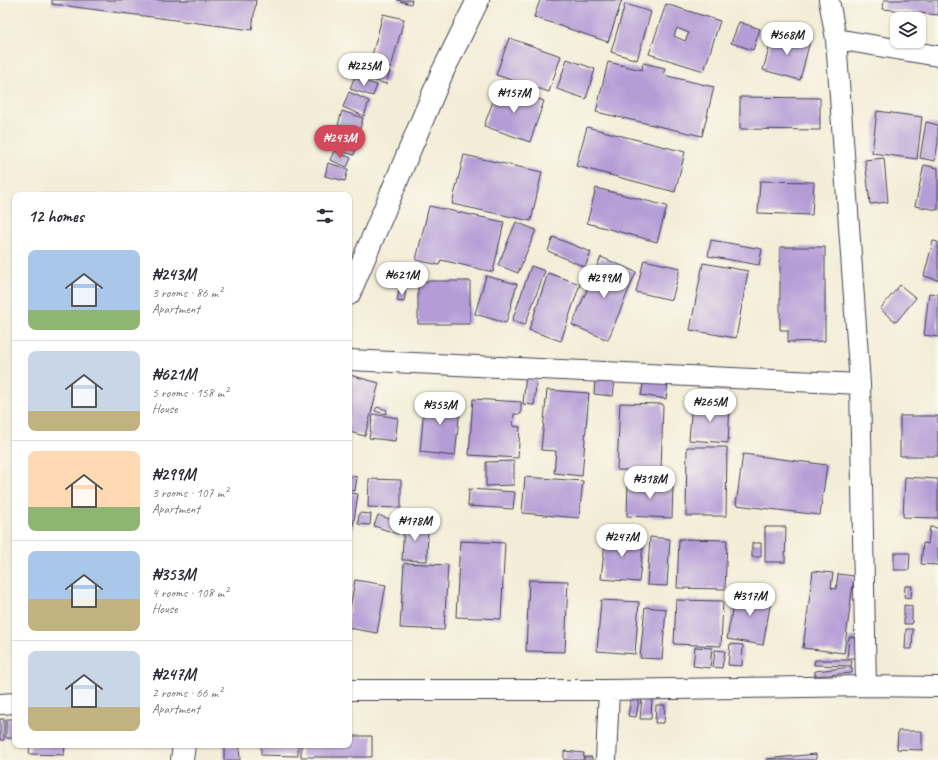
<!DOCTYPE html>
<html lang="en">
<head>
<meta charset="utf-8">
<style>
  :root { --surface:#fff; --page:#f2f2f3; --text:#2b2b33; --muted:#7c7c81; --line:#e1e1e2; --accent:#d1495b }
  body { margin:0; font-family:Caveat,sans-serif; background:var(--page); color:var(--text); height:100vh; display:flex; flex-direction:column; font-size:15px; white-space:nowrap }
  * { box-sizing:border-box; margin:0 }
  p { font-size:13px; color:var(--muted) }
  .icon { flex:none; width:22px; height:22px; fill:none; stroke:currentColor; stroke-width:2; stroke-linecap:round; stroke-linejoin:round }
  .map { position:relative; flex:1; overflow:hidden }
  .drawer { position:absolute; left:12px; top:192px; width:340px; height:556px; display:flex; flex-direction:column; background:var(--surface); border-radius:8px; box-shadow:0 1px 3px #0004 }
  .drawer>* { flex:none }
  .tools { position:absolute; left:890px; top:12px; display:grid; gap:8px }
  .tools a { display:grid; place-items:center; width:36px; height:36px; border-radius:8px; background:var(--surface); box-shadow:0 1px 3px #0004; font-size:20px }
  .price { position:absolute; translate:-50% -34px; padding:0 9px; border-radius:14px; background:#fff; color:#222; font-size:13px; line-height:26px; filter:drop-shadow(0 1px 2px #0008) }
  .price::after { content:''; position:absolute; left:50%; top:24px; width:12px; height:9px; margin-left:-6px; background:inherit; clip-path:polygon(0 0,100% 0,50% 100%) }
  .price.active { background:var(--accent); color:#fff }
  ul { padding:0; list-style:none }
  li { display:flex; align-items:center; gap:12px; height:100px; padding:0 16px }
  li+li { border-top:1px solid var(--line) }
  li span { display:grid; place-items:center; flex:none; width:112px; height:80px; border-radius:8px; color:#555 }
  li>.icon { margin-inline-start:auto }
  span .icon { width:48px; height:48px; fill:#fffc; stroke-width:1 }
  li b { font-size:17px }
  h2 { display:flex; justify-content:space-between; align-items:center; height:48px; padding:0 16px; font-size:17px }
  .map>svg:first-child { display:block }
</style>
</head>
<body>
<div class="map">
<svg width="938" height="760" viewBox="0 0 938 760">
  <rect width="100%" height="100%" fill="#fbf7ec"/>
  <filter id="ink" filterUnits="userSpaceOnUse"><feTurbulence type="fractalNoise" baseFrequency=".025" numOctaves="2"/><feDisplacementMap in="SourceGraphic" scale="8" xChannelSelector="R" yChannelSelector="G"/><feConvolveMatrix kernelMatrix="1 2 1 2 8 2 1 2 1" color-interpolation-filters="sRGB"/></filter>
  <filter id="wash" filterUnits="userSpaceOnUse"><feTurbulence type="fractalNoise" baseFrequency=".012" numOctaves="4" result="noise"/><feDisplacementMap in="SourceGraphic" scale="16" xChannelSelector="R" yChannelSelector="G"/><feGaussianBlur stdDeviation="0.9" result="paint"/><feColorMatrix in="noise" values="0 0 0 0 0 0 0 0 0 0 0 0 0 0 0 0 0 1.4 0 .05"/><feComposite in="paint" operator="in"/></filter>
  <g filter="url(#wash)">
    <rect width="100%" height="100%" fill="#f3edd7"/>
    <g id="blocks">
      <path fill="#b49cd6" fill-rule="evenodd" d="M52 0H256L252 30 52 4Z
        M397 0H412L411 4Z
        M540 0H622L608 42 534 17Z
        M884 0H938V15L883 9Z
        M625 4 651 12 637 60 611 52Z
        M666 4 720 21 704 71 649 54ZM677 28 689 33 685 41 674 36Z
        M383 14 404 19 391 68 370 63Z
        M739 22 760 29 753 50 731 43Z
        M774 31 810 41 800 80 763 70Z
        M509 38 561 56 549 92 496 75Z
        M567 59 595 69 586 99 557 89Z
        M359 61 390 71 386 84 356 75Z
        M608 62 642 70 643 63 665 68 663 75 714 87 702 136 596 112Z
        M354 78 377 85 373 96 350 89Z
        M499 85 544 101 530 142 484 126Z
        M349 92 369 101 364 116 343 107Z
        M740 97 820 98V130L740 129Z
        M342 111 363 118 359 132 338 125Z
        M877 111 922 117 917 159 872 153Z
        M926 122 938 125V143L935 161 920 158Z
        M587 127 685 152 675 192 576 166Z
        M339 130 359 136 354 155 334 149Z
        M334 151 351 158 347 167 330 160Z
        M464 155 542 172 531 221 452 204Z
        M884 158 888 202 870 204 865 160Z
        M328 163 348 169 345 181 325 176Z
        M924 165 938 168V210L915 206Z
        M760 181 814 182 812 215 758 213Z
        M596 188 667 206 657 242 587 223Z
        M429 206 504 222 493 272 441 260 439 265 416 260Z
        M516 222 536 230 518 273 498 265Z
        M553 237 591 252 585 267 548 251Z
        M711 240 762 249 759 265 708 256Z
        M933 241 938 242V280L924 276Z
        M780 247H825V341L788 342V330H780Z
        M601 257 636 272 608 340 572 325Z
        M644 260 680 268 672 300 636 292Z
        M703 263 748 271 736 338 690 330Z
        M394 265 414 268 411 283 391 280Z
        M531 266 545 271 525 325 512 321Z
        M548 273 580 284 561 341 529 330Z
        M486 276 517 284 506 323 475 314Z
        M418 281H470V324H418Z
        M900 285 916 298 896 322 880 309Z
        M399 290 406 291 404 302 397 301Z
        M929 293 938 294V337L924 335Z
        M526 374 537 375 534 405 523 404Z
        M350 375 379 383 365 436 349 432V381Z
        M595 378 615 380 613 396 594 394Z
        M644 380 668 383 666 399 641 395Z
        M547 390 589 393 582 476 554 473 556 451 541 450Z
        M425 396 461 399 455 456 420 452Z
        M473 399 521 402V414H514L513 426 520 427 518 458 469 455Z
        M692 402 730 405 728 443 689 440Z
        M620 403 663 404 661 471 617 470Z
        M377 407 387 410 386 414 375 411Z
        M373 414 398 418 395 441 369 438Z
        M900 416H938V456H900Z
        M687 447H727L726 516H686Z
        M743 454 827 465 820 515 736 505Z
        M514 461V485L486 486V462Z
        M349 476 357 477 355 491 349 490Z
        M525 477 583 481 579 518 522 513Z
        M905 477 938 479V518L903 517Z
        M369 479 401 480V508L368 507Z
        M628 482 673 484 672 518 627 516Z
        M469 489 515 492 513 509 468 506Z
        M349 493 358 494 352 533 349 532Z
        M359 513 371 514 370 525 358 524Z
        M378 515 401 523 398 534 374 526Z
        M404 523H428L427 561 402 560Z
        M765 527H786L785 562H765Z
        M930 527 938 528V565L921 564 923 543 928 544Z
        M606 533 644 537 639 582 601 579Z
        M650 537 670 539 667 586 647 585Z
        M679 539 727 540 725 589 677 588Z
        M460 541 505 543 501 619 456 617Z
        M752 543H761V557H752Z
        M894 553H910L909 570H894Z
        M404 563 448 565 444 630 400 628Z
        M813 571 833 573 831 588 836 589 838 574 854 576 844 653 803 648Z
        M355 580 386 585 377 633 349 628V614Z
        M529 580 568 581 565 652 526 651Z
        M905 586H912L911 598 904 597Z
        M736 589 772 595 763 645 727 639Z
        M601 600 639 602 635 654 597 651Z
        M676 600 723 601 721 646 674 644Z
        M904 605 912 606V624H904Z
        M645 607 666 609 662 659 640 658Z
        M906 629H913L912 649H905Z
        M849 637H861L860 658H847Z
        M730 644 743 645 742 666 728 665Z
        M695 647 712 648 710 668 693 666Z
        M715 650 725 651 722 668 713 667Z
        M815 660H852L851 666 814 665Z
        M852 667V673L815 676V671Z
        M642 697 652 698 651 719H640Z
        M631 698 639 700 636 717 628 716Z
        M656 705H665L664 723H655Z
        M0 719H4V740H0Z
        M6 719H15V738H6Z
        M898 731H922V750L897 749Z
        M349 736H372V757H301V745H349Z
        M30 745H65L64 755 29 754Z
        M261 745H298V756L261 755Z
        M224 746H239L240 760H224Z
        M564 751 584 753 583 760H564Z
        M816 754V760H766V759Z
        M584 757H592V760H584Z"/>
    </g>
  </g>
  <g filter="url(#ink)">
    <use href="#blocks" fill-opacity="0" stroke="#414052" stroke-width="1"/>
    <g fill="none" stroke-linecap="round" stroke-linejoin="round">
      <defs>
        <path id="minor" d="M829 0 836 39 860 384 866 686
          M836 39 938 56
          M349 360 860 384
          M349 690H609L866 686 938 687
          M0 704 15 703
          M606 760 609 690"/>
        <path id="secondary" d="M349 294 442 73 478 0
          M182 760 184 745"/>
      </defs>
      <use href="#minor" stroke="#414052" stroke-width="22"/>
      <use href="#secondary" stroke="#414052" stroke-width="24"/>
      <use href="#minor" stroke="#fff" stroke-width="20"/>
      <use href="#secondary" stroke="#fff" stroke-width="22"/>
    </g>
  </g>
</svg>
<div class="tools">
<a><svg class="icon" aria-label="layers" viewBox="0 0 24 24"><path d="M12 4l9 5-9 5-9-5zM3 14l9 5 9-5"/></svg></a>
</div>
<b class="price" style="left:787px;top:56px">₦568M</b>
<b class="price" style="left:364px;top:87px">₦225M</b>
<b class="price" style="left:514px;top:114px">₦157M</b>
<b class="price active" style="left:340px;top:159px">₦243M</b>
<b class="price" style="left:402px;top:296px">₦621M</b>
<b class="price" style="left:604px;top:299px">₦299M</b>
<b class="price" style="left:710px;top:423px">₦265M</b>
<b class="price" style="left:440px;top:426px">₦353M</b>
<b class="price" style="left:650px;top:500px">₦318M</b>
<b class="price" style="left:415px;top:542px">₦178M</b>
<b class="price" style="left:622px;top:558px">₦247M</b>
<b class="price" style="left:750px;top:617px">₦317M</b>
<section class="drawer">
<h2>12 homes<svg class="icon" aria-label="filters" viewBox="0 0 24 24"><path d="M4 7h16M4 17h16"/><circle cx="9" cy="7" r="2"/><circle cx="15" cy="17" r="2"/></svg></h2>
<ul>
<li><span style="background:linear-gradient(#a9c7e8 75%,#8fb573 0)"><svg class="icon" aria-label="home" viewBox="0 0 24 24"><path d="M3 11l9-7 9 7M6 9v11h12V9"/></svg></span><div><b>₦243M</b><p>3 rooms · 86 m²</p><p>Apartment</p></div></li>
<li><span style="background:linear-gradient(#c9d6e8 75%,#c2b280 0)"><svg class="icon" aria-label="home" viewBox="0 0 24 24"><path d="M3 11l9-7 9 7M6 9v11h12V9"/></svg></span><div><b>₦621M</b><p>5 rooms · 158 m²</p><p>House</p></div></li>
<li><span style="background:linear-gradient(#ffd9b3 70%,#8fb573 0)"><svg class="icon" aria-label="home" viewBox="0 0 24 24"><path d="M3 11l9-7 9 7M6 9v11h12V9"/></svg></span><div><b>₦299M</b><p>3 rooms · 107 m²</p><p>Apartment</p></div></li>
<li><span style="background:linear-gradient(#a9c7e8 60%,#c2b280 0)"><svg class="icon" aria-label="home" viewBox="0 0 24 24"><path d="M3 11l9-7 9 7M6 9v11h12V9"/></svg></span><div><b>₦353M</b><p>4 rooms · 108 m²</p><p>House</p></div></li>
<li><span style="background:linear-gradient(#c9d6e8 70%,#c2b280 0)"><svg class="icon" aria-label="home" viewBox="0 0 24 24"><path d="M3 11l9-7 9 7M6 9v11h12V9"/></svg></span><div><b>₦247M</b><p>2 rooms · 66 m²</p><p>Apartment</p></div></li>
</ul>
</section>
</div>
</body>
</html>
